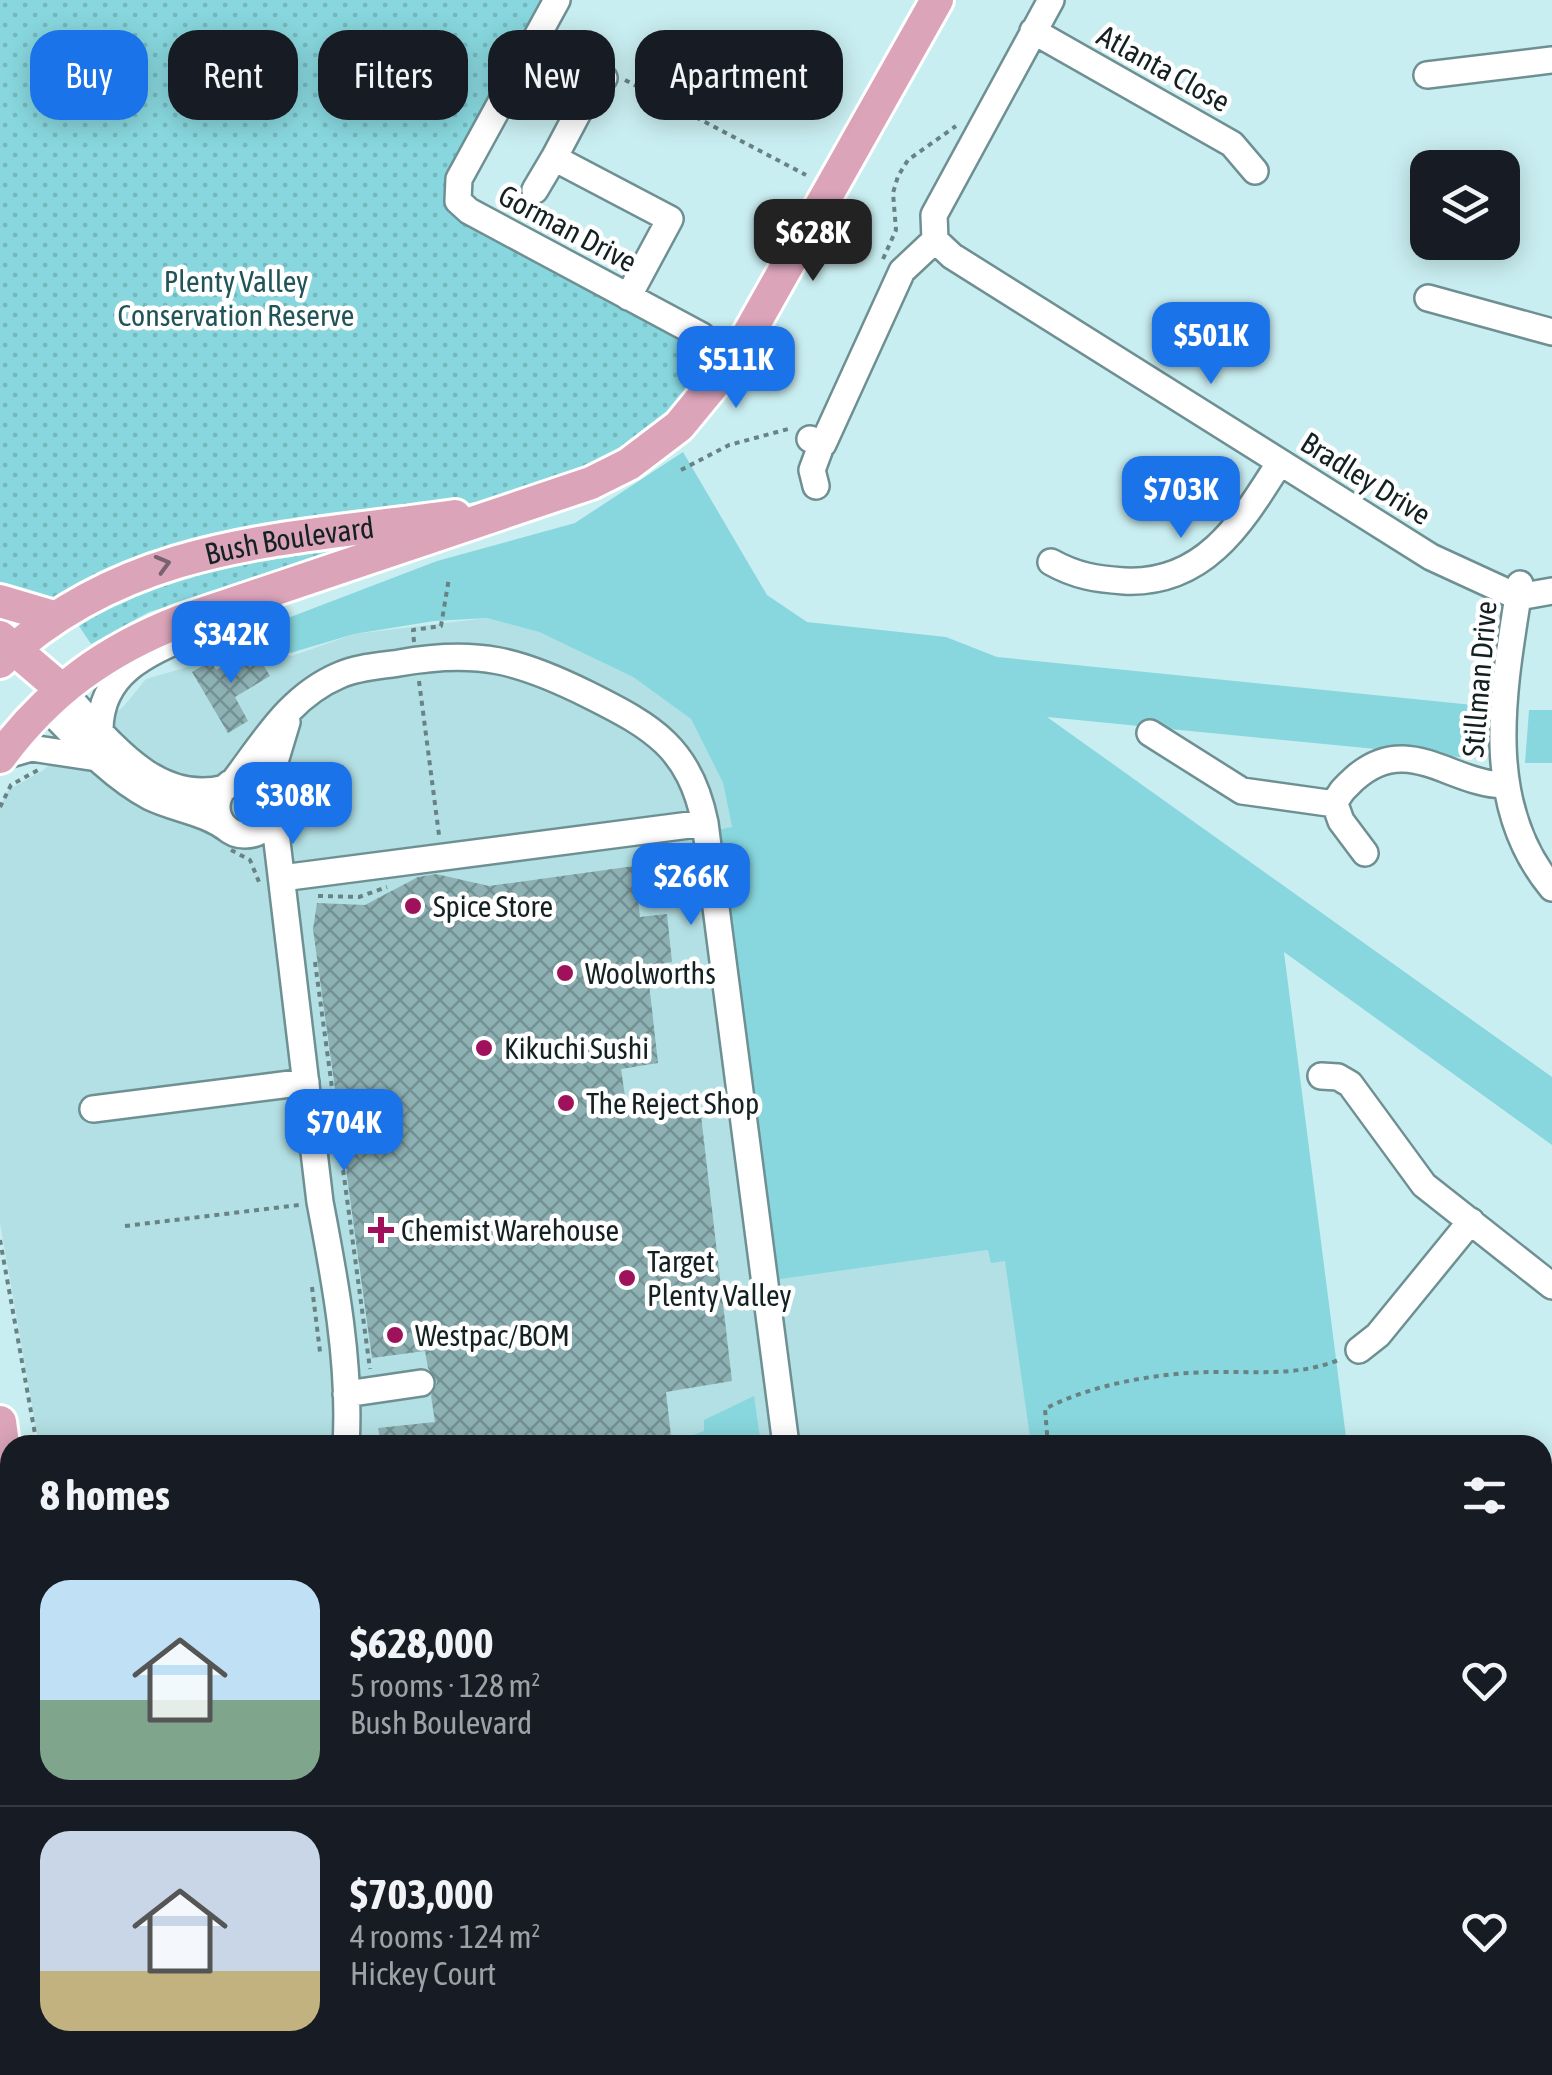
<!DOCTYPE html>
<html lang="en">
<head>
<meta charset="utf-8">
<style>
  :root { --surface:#171b24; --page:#20242c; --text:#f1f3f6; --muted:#9ea1a6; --line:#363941; --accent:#1a73e8 }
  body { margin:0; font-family:"Asap Condensed",sans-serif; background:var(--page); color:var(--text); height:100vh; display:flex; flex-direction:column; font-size:38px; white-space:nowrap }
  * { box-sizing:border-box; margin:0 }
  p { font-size:32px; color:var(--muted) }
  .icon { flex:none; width:55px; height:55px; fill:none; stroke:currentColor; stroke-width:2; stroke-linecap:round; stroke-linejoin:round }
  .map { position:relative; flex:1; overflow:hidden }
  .side { position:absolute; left:0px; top:1435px; width:1552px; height:640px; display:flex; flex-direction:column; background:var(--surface); border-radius:30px 30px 0 0; box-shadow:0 5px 25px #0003 }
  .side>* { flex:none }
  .top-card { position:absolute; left:30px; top:30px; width:1000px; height:90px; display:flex; gap:20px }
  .fabs { position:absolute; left:1410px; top:150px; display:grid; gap:20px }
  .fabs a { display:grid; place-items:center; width:110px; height:110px; border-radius:20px; background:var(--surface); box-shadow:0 5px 25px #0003; font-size:50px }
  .price { position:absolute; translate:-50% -85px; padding:0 22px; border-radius:20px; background:var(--accent); color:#fff; font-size:32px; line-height:65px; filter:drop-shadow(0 2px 5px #0008) }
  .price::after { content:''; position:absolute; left:50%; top:60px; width:30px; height:22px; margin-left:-15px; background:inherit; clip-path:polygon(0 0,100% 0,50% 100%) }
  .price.on { background:#222; color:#fff }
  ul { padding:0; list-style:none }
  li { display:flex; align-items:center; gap:30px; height:250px; padding:0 40px }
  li+li { border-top:2px solid var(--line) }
  li span { display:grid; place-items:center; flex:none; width:280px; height:200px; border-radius:30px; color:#555 }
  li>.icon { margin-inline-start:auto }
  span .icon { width:120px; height:120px; fill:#fffc; stroke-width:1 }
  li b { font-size:42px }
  h2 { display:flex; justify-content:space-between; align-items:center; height:120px; padding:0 40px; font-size:42px }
  .pill { padding:0 35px; border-radius:30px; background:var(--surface); box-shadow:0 5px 25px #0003; font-size:35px; line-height:90px }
  .pill.on { background:var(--accent); color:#fff }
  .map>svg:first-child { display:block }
</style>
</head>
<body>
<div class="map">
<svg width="1552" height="2075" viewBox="0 0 1552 2075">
  <defs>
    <pattern id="grass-dots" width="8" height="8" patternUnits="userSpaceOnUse" patternTransform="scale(2.5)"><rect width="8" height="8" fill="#88d7de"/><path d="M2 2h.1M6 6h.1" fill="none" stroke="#74b8be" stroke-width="1.8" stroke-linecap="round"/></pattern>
    <pattern id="building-cross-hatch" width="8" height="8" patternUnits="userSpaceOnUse" patternTransform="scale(2.5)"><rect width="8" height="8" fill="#8eb1b4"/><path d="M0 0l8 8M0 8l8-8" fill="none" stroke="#739092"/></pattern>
  </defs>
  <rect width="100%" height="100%" fill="#c9eef1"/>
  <path fill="#b3e0e4" d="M487 618 539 632 633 677 691 719 723 783 732 827 716 830 774 1279 989 1250 1006 1261 1031 1445H39L0 1223V806L8 790 42 771 123 707 146 679 253 648 292 656 354 634Z
    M108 2065H892L894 2075H109Z"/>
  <path fill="url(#grass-dots)" d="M0 0H547L543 11 536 8 446 174 461 222 701 348 706 366 665 419 611 460 491 500 214 538 167 549 117 567 49 603 0 590Z
    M396 537 149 612 91 644 73 617 163 574Z
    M10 1660V1752L0 1662Z"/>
  <path fill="#88d7de" d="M683 452 767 595 807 622 946 637 997 657 1483 706 1479 759 1047 717 1552 1077V1145L1284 952 1347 1445H1031L1005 1261 991 1263 988 1250 773 1280 716 830 732 827 723 783 691 719 633 677 539 632 487 618 434 621 354 634 280 656 253 648 219 655 238 637 437 561 575 523Z
    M1529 710H1552V763H1525Z
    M754 1396 760 1438 752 1445H678L677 1441 704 1431V1420Z
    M892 2065H1428L1429 2075H894Z"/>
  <path fill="url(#building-cross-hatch)" d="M253 648 270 676 235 697 248 721 228 733 192 672 211 661 216 670Z
    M634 866 640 917 667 914 672 962 647 966 658 1063 621 1069 627 1110 669 1104V1112L700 1107 732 1381 666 1392 672 1445H381L378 1428 435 1422 431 1396 437 1382 428 1368 425 1351 372 1358 313 929 317 903 365 905 418 877 436 874 489 886Z"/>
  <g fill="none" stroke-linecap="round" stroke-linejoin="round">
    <defs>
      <path id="minor" d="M557 0 459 179 458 201 469 211 702 336 718 356 717 385
        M1033 31 1232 144 1255 171
        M536 39 604 78
        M598 75 554 158 670 219 628 297
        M1427 75 1552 60
        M535 190 554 158
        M935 240 952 256 1431 557 1518 597 1552 591
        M935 240 934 215 1051 0
        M1428 298 1552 332
        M810 439 823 444 902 271 935 240
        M816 486 812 470 822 443
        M1051 562C1076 576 1096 579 1124 581 1205 585 1242 522 1280 462
        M1520 584C1504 686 1480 802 1552 888
        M61 689C105 735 153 807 225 788
        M44 705C76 737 109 775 150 797 177 810 204 811 229 830
        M100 729C101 654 182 645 234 614
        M1150 733 1242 791 1335 804 1341 821 1365 853
        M0 757 31 748 97 758
        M217 807a28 28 0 1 1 56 0a28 28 0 1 1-56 0Z
        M234 781C265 740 290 696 340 675 358 667 380 666 399 663 477 649 519 660 589 695 653 727 690 748 705 823L786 1445
        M273 804 274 765 287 722
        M1335 804C1339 792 1346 787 1354 779 1407 731 1450 784 1504 785
        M273 808 320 1202C335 1280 351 1365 346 1445
        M282 878 705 823
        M1321 1076 1338 1077 1350 1084 1424 1185 1552 1286
        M93 1109 306 1082
        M1359 1350 1378 1335 1471 1221
        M346 1394 421 1383
        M1542 1498 1552 1487
        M1542 1939 1552 2010
        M876 2065 878 2075
        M1538 2065 1540 2075
        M252 2075 261 2065"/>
      <g id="major">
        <path d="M0 601 54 617"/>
        <path d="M0 637 61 689"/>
        <path id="s1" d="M0 662C129 540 289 540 455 516"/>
        <path d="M0 757C48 692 106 650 181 621L591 483 629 464 679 426 735 358 937 0"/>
        <path d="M0 1422 10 1496"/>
        <path d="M0 1612 10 1606"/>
        <path d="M0 1890 10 1967"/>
        <path d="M22 2065 24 2075"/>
        <path d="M83 2065 84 2075"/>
      </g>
    </defs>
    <use href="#minor" stroke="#6f9093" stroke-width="30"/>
    <use href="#major" stroke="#fff" stroke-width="38"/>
    <path stroke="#698284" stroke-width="4" stroke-dasharray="5 5" stroke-linecap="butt" d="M625 80 806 175
      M883 259 896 230 893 193 898 176 908 160 956 126
      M681 470 729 445 792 428
      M414 642 413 630 441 626 449 578
      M419 681 439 835
      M0 807 11 785 38 770
      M231 850 250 860 259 882
      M318 896 359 897 387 887
      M315 962 370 1369
      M125 1226 299 1205
      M0 1240 37 1445
      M312 1287 320 1352
      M1048 1445 1045 1409C1092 1384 1158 1373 1211 1372 1256 1371 1298 1377 1341 1359
      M0 1654 10 1650
      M899 2071 928 2065
      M809 2075 814 2065"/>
    <use href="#minor" stroke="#fff" stroke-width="25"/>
    <use href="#major" stroke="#dba4b9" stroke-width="32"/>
  </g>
  <defs><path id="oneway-chevron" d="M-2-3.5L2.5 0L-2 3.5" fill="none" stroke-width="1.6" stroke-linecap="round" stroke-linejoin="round" transform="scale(2.5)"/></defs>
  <use stroke="#78626e" href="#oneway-chevron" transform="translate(163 564) rotate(-16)"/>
  <g fill="#a0115b" stroke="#fff" stroke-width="4">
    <circle cx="413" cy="906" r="10"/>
    <circle cx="565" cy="973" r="10"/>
    <circle cx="484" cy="1048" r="10"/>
    <circle cx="566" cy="1103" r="10"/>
    <path d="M376 1215h10v10h10v10h-10v10h-10v-10h-10v-10h10z"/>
    <circle cx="627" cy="1278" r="10"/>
    <circle cx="395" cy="1335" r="10"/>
  </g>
  <g text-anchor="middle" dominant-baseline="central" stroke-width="9" stroke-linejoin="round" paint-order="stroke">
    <g font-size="30" fill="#142122" stroke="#fff">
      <text transform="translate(1164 68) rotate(29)">Atlanta Close</text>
      <text transform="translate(568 228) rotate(28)">Gorman Drive</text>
      <text transform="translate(1366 478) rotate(32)">Bradley Drive</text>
      <text stroke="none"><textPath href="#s1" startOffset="320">Bush Boulevard</textPath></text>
      <text transform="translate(1479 679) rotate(-85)">Stillman Drive</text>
    </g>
    <g font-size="30" fill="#205458" stroke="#fff">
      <text x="236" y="281">Plenty Valley<tspan x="236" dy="34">Conservation Reserve</tspan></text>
    </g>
    <g font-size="30" fill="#142122" stroke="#fff" text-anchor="start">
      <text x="433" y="906">Spice Store</text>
      <text x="585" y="973">Woolworths</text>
      <text x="504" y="1048">Kikuchi Sushi</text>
      <text x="586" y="1103">The Reject Shop</text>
      <text x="401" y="1230">Chemist Warehouse</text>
      <text x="647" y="1261">Target<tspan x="647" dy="34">Plenty Valley</tspan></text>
      <text x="415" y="1335">Westpac/BOM</text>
    </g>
  </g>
</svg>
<div class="fabs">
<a><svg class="icon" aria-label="layers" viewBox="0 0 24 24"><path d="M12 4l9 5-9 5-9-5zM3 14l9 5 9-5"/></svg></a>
</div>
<b class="price on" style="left:813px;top:284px">$628K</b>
<b class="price" style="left:1211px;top:387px">$501K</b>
<b class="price" style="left:736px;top:411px">$511K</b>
<b class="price" style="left:1181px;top:541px">$703K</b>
<b class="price" style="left:231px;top:686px">$342K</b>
<b class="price" style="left:293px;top:847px">$308K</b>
<b class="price" style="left:691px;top:928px">$266K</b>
<b class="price" style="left:344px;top:1174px">$704K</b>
<div class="top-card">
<a class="pill on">Buy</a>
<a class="pill">Rent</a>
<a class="pill">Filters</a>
<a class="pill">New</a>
<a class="pill">Apartment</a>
</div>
<section class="side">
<h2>8 homes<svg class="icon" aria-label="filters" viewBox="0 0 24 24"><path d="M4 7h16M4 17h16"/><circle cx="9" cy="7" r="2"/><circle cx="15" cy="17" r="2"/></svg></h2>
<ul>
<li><span style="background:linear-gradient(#bfe0f5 60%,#7fa58c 0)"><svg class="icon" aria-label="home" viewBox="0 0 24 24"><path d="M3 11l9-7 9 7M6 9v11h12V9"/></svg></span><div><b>$628,000</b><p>5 rooms · 128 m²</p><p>Bush Boulevard</p></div><svg class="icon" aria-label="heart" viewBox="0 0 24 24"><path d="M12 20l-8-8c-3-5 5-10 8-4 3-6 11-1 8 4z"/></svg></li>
<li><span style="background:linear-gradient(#c9d6e8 70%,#c2b280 0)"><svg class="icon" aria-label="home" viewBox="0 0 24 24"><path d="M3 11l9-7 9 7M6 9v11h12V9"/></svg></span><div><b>$703,000</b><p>4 rooms · 124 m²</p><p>Hickey Court</p></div><svg class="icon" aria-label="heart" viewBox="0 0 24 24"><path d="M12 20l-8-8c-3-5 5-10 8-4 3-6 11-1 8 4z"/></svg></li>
</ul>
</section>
</div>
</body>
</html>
